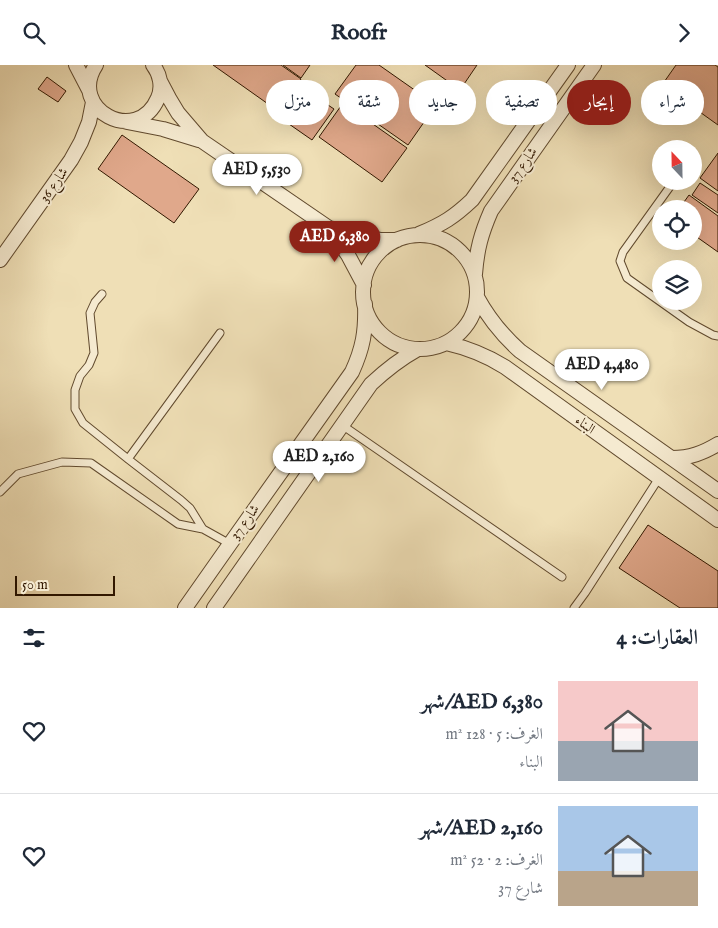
<!DOCTYPE html>
<html lang="ar">
<head>
<meta charset="utf-8">
<style>
  :root { --surface:#fff; --page:#f6f6f7; --text:#1f2937; --muted:#747a83; --line:#e0e1e3; --accent:#8f2418 }
  body { margin:0; font-family:"IM FELL English",Amiri,serif; background:var(--page); color:var(--text); direction:rtl; height:100vh; display:flex; flex-direction:column; font-size:19px; white-space:nowrap }
  * { box-sizing:border-box; margin:0 }
  p { font-size:16px; color:var(--muted) }
  .icon { flex:none; width:28px; height:28px; fill:none; stroke:currentColor; stroke-width:2; stroke-linecap:round; stroke-linejoin:round }
  .map { position:relative; height:543px; overflow:hidden; direction:ltr }
  .panel { display:flex; flex-direction:column; background:var(--surface); flex:1 }
  .panel>* { flex:none }
  .banner { position:absolute; left:15px; top:15px; width:689px; height:45px; direction:rtl; display:flex; gap:10px }
  .needle { width:32px; rotate:338deg }
  .fabs { position:absolute; left:652px; top:75px; display:grid; gap:10px }
  .fabs a { display:grid; place-items:center; width:50px; height:50px; border-radius:50%; background:var(--surface); box-shadow:0 5px 20px #0002; font-size:25px }
  .scale { position:absolute; left:15px; bottom:12px; width:100px; box-sizing:border-box; padding-left:5px; border:2px solid #321800; border-top:0; font-size:14px; line-height:18px; white-space:nowrap; color:#321800; -webkit-text-stroke:4px #f5ead0; paint-order:stroke }
  .price { position:absolute; translate:-50% -42px; padding:0 11px; border-radius:18px; background:#fff; color:#222; font-size:16px; line-height:32px; filter:drop-shadow(0 1px 2px #0008) }
  .price::after { content:''; position:absolute; left:50%; top:30px; width:15px; height:11px; margin-left:-8px; background:inherit; clip-path:polygon(0 0,100% 0,50% 100%) }
  .price.active { background:var(--accent); color:#fff }
  ul { padding:0; list-style:none }
  li { display:flex; align-items:center; gap:15px; height:125px; padding:0 20px }
  li+li { border-top:1px solid var(--line) }
  li span { display:grid; place-items:center; flex:none; width:140px; height:100px; border-radius:0px; color:#555 }
  li>.icon { margin-inline-start:auto }
  span .icon { width:60px; height:60px; fill:#fffc; stroke-width:1 }
  li b { font-size:21px }
  h2 { display:flex; justify-content:space-between; align-items:center; height:60px; padding:0 20px; font-size:21px }
  .chip { padding:0 18px; border-radius:22px; background:var(--surface); box-shadow:0 5px 20px #0002; font-size:18px; line-height:45px }
  .chip.active { background:var(--accent); color:#fff }
  header { display:flex; justify-content:space-between; align-items:center; height:65px; padding:0 20px; background:var(--surface); font-size:22px; font-weight:700 }
  .map>svg:first-child { display:block }
</style>
</head>
<body>
<header><svg class="icon" aria-label="forward" viewBox="0 0 24 24"><path d="M9 5l7 7-7 7"/></svg>Roofr<svg class="icon" aria-label="search" viewBox="0 0 24 24"><circle cx="10" cy="10" r="6"/><path d="M15 15l6 6"/></svg></header>
<div class="map">
<svg width="718" height="543" viewBox="0 0 718 543">
  <rect width="100%" height="100%" fill="#efdfb6"/>
  <filter id="stains"><feTurbulence type="fractalNoise" baseFrequency=".004" numOctaves="4"/><feColorMatrix values="0 0 0 0 .2 0 0 0 0 .09 0 0 0 0 .02 0 0 0 .5 -.17"/></filter>
  <radialGradient id="worn" r=".72"><stop offset=".6" stop-color="#630" stop-opacity="0"/><stop offset="1" stop-color="#630" stop-opacity=".3"/></radialGradient>
  <path fill="#e0a88b" stroke="#321800" d="M213 0H281L301 14 278 46Z
    M283 0H310L301 13Z
    M356 0H379L436 40 408 80 335 29Z
    M425 0H477L460 25Z
    M676 0H715L718 2V60L662 20Z
    M47 12 66 26 58 37 38 24Z
    M310 27 320 34 316 40 306 33Z
    M322 36 334 44 312 75 289 59 305 37 316 44Z
    M343 38 407 83 382 117 319 72Z
    M122 70 199 124 174 158 98 104Z
    M718 88V126L700 113Z
    M700 118 718 130V148L692 130Z
    M689 130 718 151V187L694 170V144H679Z
    M648 460 718 506V543H680L619 503Z"/>
  <g fill="none" stroke-linecap="round" stroke-linejoin="round">
    <defs>
      <path id="service" d="M674 116 623 187 620 196 627 213 689 257 713 270 718 271
        M102 229 95 237 90 248 94 288 89 300 80 311 75 325V344L83 358 128 394 181 435 190 443 203 464 230 479
        M342 360 562 512
        M128 394 220 268
        M0 427 18 409 62 397 91 398 178 459 203 464
        M574 543 585 528 659 413"/>
      <path id="minor" d="M76 0 89 25
        M96 0C67 44 137 82 158 33 163 22 160 9 153 0
        M160 16 169 33 178 48 202 76 329 163 362 172 380 175H397
        M127 57 163 64 199 75
        M329 163 348 190 364 220
        M419 169C443 159 454 152 472 135L568 0
        M363 227a57 57 0 1 1 114 0a57 57 0 1 1-114 0Z
        M0 195 71 95 81 77 89 57 93 37
        M475 209C477 184 481 169 491 146L594 0
        M477 232C489 254 502 270 520 286L718 426
        M446 278C468 283 486 290 505 302L718 455
        M672 393C690 393 703 388 718 379
        M185 543 230 479 352 307C363 283 366 266 365 239
        M214 543 371 319C386 305 400 294 418 284"/>
    </defs>
    <use href="#service" stroke="#614a2e" stroke-width="9"/>
    <use href="#minor" stroke="#614a2e" stroke-width="16"/>
    <use href="#service" stroke="#f5ead0" stroke-width="7"/>
    <use href="#minor" stroke="#f5ead0" stroke-width="14"/>
  </g>
  <g text-anchor="middle" dominant-baseline="central" stroke-width="4" stroke-linejoin="round" paint-order="stroke">
    <g font-size="14" fill="#321800" stroke="#f5ead0">
      <text transform="translate(523 100) rotate(-55)">شارع 37</text>
      <text transform="translate(54 120) rotate(-55)">شارع 36</text>
      <text transform="translate(585 360) rotate(36)">البناء</text>
      <text transform="translate(245 457) rotate(-54)">شارع 37</text>
    </g>
  </g>
  <rect width="100%" height="100%" filter="url(#stains)"/>
  <rect width="100%" height="100%" fill="url(#worn)"/>
</svg>
<div class="fabs">
<a><svg class="needle" viewBox="-14 -14 28 28"><path d="M0-13l5 13h-10z" fill="#e53935"/><path d="M0 13l5-13h-10z" fill="#747a83"/></svg></a>
<a><svg class="icon" aria-label="locate" viewBox="0 0 24 24"><circle cx="12" cy="12" r="6"/><path d="M12 2v4M12 18v4M2 12h4M18 12h4"/></svg></a>
<a><svg class="icon" aria-label="layers" viewBox="0 0 24 24"><path d="M12 4l9 5-9 5-9-5zM3 14l9 5 9-5"/></svg></a>
</div>
<div class="scale">50 m</div>
<b class="price" style="left:257px;top:131px">AED 5,530</b>
<b class="price active" style="left:335px;top:198px">AED 6,380</b>
<b class="price" style="left:602px;top:326px">AED 4,480</b>
<b class="price" style="left:319px;top:418px">AED 2,160</b>
<div class="banner">
<a class="chip">شراء</a>
<a class="chip active">إيجار</a>
<a class="chip">تصفية</a>
<a class="chip">جديد</a>
<a class="chip">شقة</a>
<a class="chip">منزل</a>
</div>
</div>
<section class="panel">
<h2>العقارات: 4<svg class="icon" aria-label="filters" viewBox="0 0 24 24"><path d="M4 7h16M4 17h16"/><circle cx="9" cy="7" r="2"/><circle cx="15" cy="17" r="2"/></svg></h2>
<ul>
<li><span style="background:linear-gradient(#f6c9c9 60%,#9aa5b1 0)"><svg class="icon" aria-label="home" viewBox="0 0 24 24"><path d="M3 11l9-7 9 7M6 9v11h12V9"/></svg></span><div><b>AED 6,380/شهر</b><p>الغرف: 5 · 128 m²</p><p>البناء</p></div><svg class="icon" aria-label="heart" viewBox="0 0 24 24"><path d="M12 20l-8-8c-3-5 5-10 8-4 3-6 11-1 8 4z"/></svg></li>
<li><span style="background:linear-gradient(#a9c7e8 65%,#b9a48a 0)"><svg class="icon" aria-label="home" viewBox="0 0 24 24"><path d="M3 11l9-7 9 7M6 9v11h12V9"/></svg></span><div><b>AED 2,160/شهر</b><p>الغرف: 2 · 52 m²</p><p>شارع 37</p></div><svg class="icon" aria-label="heart" viewBox="0 0 24 24"><path d="M12 20l-8-8c-3-5 5-10 8-4 3-6 11-1 8 4z"/></svg></li>
</ul>
</section>
</body>
</html>
